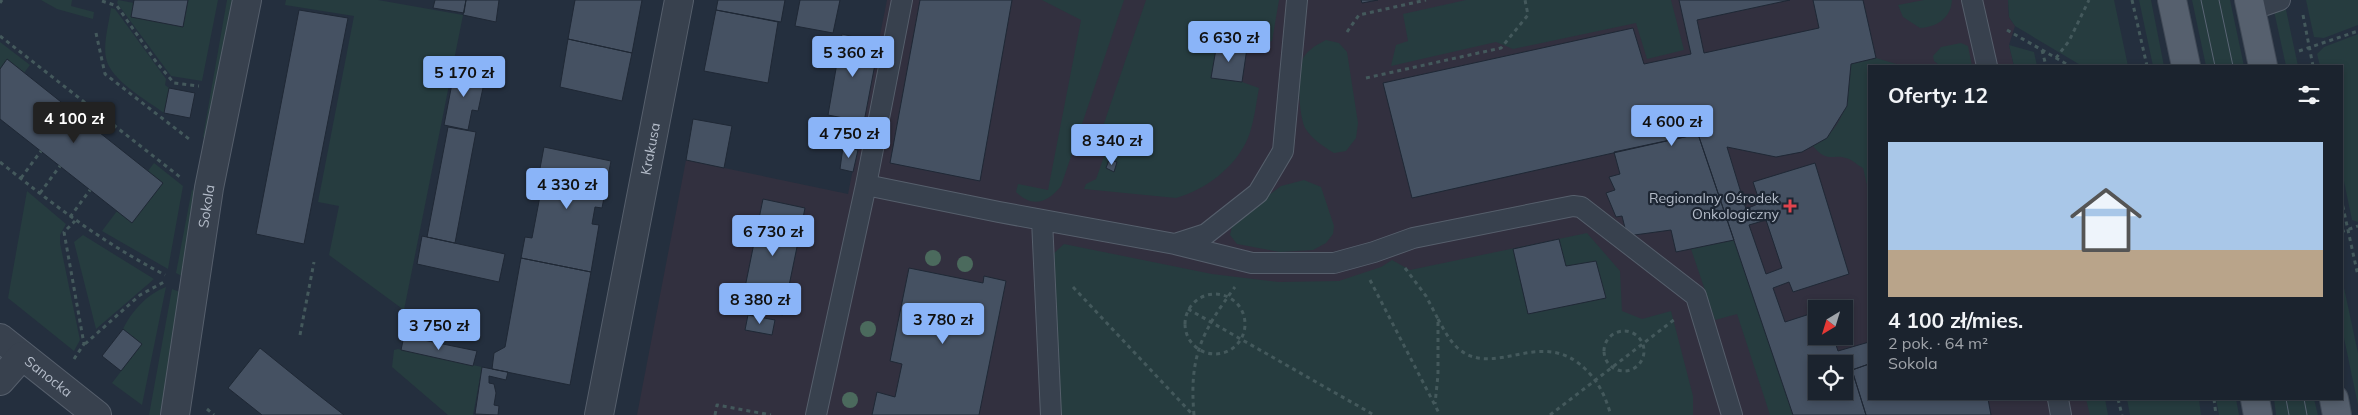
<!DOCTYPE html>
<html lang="pl">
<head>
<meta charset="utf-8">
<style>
  :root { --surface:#1b232e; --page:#242b36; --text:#f1f3f6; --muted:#a0a4aa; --line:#39404a; --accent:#8ab4f8 }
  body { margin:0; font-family:Mulish,sans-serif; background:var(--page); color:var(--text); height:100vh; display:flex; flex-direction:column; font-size:19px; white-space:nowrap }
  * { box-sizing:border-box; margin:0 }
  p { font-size:16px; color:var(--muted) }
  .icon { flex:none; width:28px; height:28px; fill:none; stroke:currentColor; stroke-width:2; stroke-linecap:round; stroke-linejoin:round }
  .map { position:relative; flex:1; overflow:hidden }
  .sheet { position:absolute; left:1868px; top:65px; width:475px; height:335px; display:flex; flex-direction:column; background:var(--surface); border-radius:0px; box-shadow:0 2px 8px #0003,0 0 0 1px var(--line) }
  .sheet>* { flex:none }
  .needle { width:32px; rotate:218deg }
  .buttons { position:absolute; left:1808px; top:300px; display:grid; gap:10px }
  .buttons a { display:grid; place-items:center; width:45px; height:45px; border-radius:0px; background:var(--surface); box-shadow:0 2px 8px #0003,0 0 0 1px var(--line); font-size:25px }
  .price { position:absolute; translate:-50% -42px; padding:0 11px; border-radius:5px; background:var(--accent); color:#111; font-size:16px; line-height:32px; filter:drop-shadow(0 1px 2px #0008) }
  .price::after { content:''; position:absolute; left:50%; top:30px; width:15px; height:11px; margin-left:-8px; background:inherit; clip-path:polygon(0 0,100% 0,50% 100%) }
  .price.current { background:#222; color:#fff }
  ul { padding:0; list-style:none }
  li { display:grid; align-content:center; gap:10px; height:265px; padding:0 20px }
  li+li { border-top:1px solid var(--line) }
  li span { display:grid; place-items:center; height:155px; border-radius:0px; color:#555 }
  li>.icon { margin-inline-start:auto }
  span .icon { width:90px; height:90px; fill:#fffc; stroke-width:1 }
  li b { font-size:21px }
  h2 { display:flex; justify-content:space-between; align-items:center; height:60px; padding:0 20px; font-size:21px }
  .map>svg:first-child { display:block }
</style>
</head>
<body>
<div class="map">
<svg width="2358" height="415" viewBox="0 0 2358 415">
  <rect width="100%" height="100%" fill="#242f3e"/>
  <path fill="#32303f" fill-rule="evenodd" d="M887 0H2008L2009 17 2015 26 2009 45 2014 66H1869V399H2087L2091 415H637L686 160 848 194ZM1816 309H1844V336H1816ZM1816 364H1844V391H1816Z"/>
  <path fill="#263c3f" d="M41 0H72L71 6 94 12 93 19 57 9Z
    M118 0 134 3 131 17 183 27 188 0H218L202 81 171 76 117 3Z
    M227 0H238L212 141 203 137Z
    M286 0H378L463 15 404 310 329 255 339 206 318 202 354 16 285 5Z
    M1042 0H1124L1061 186C1048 203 1032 208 1016 192L1018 184 1048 190 1081 20Z
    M1146 0H1279L1272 41 1247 48 1217 44 1211 78 1242 82 1259 88C1256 104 1254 123 1248 138 1236 167 1205 190 1176 198L1084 189 1086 184 1096 179 1105 154 1099 138Z
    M1466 0H1671L1684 50 1647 59 1636 23 1513 49 1496 42 1391 66 1396 45 1408 41 1403 14Z
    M1924 0H1952C1951 18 1937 27 1920 28L1903 17 1898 5Z
    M2008 0H2114L2128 66H2082L2015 26 2009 17Z
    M2139 0H2151L2164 66H2153Z
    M2192 0H2230L2244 66H2206Z
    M2306 0H2358V25L2324 38 2314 37Z
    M2285 5 2298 66H2286L2274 11Z
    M111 8 115 9 166 79 165 85 169 88 164 113C148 101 110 80 106 58 103 43 109 23 111 8Z
    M2358 34V222L2352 220 2341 167V66H2320L2317 54 2324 47Z
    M1326 40 1339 43 1347 52 1358 123 1356 138 1346 151 1334 153C1324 147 1312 139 1305 128 1299 116 1297 75 1301 63 1305 51 1316 45 1326 40Z
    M0 42 30 65 24 73 7 60 0 69Z
    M1961 43 1968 46 1972 66H1940L1934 61 1933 56 1941 47Z
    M2009 45 2034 52 2037 66H2014Z
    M1876 58 1903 66H1869V193L1863 168C1858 166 1854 161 1849 159 1832 152 1829 165 1813 146 1847 127 1848 98 1851 64Z
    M154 163 183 186 168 269 102 231 117 211 132 222 163 183 148 171Z
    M1304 180 1321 187 1334 226 1333 234 1326 243 1313 250 1280 252 1237 244 1230 235 1233 222 1281 186Z
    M192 189 201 201 186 278 176 273Z
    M27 191 66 224 60 235V243L80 340 74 351 8 298Z
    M1587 233 1620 271 1622 311 1642 319 1671 311 1693 396V415H1058L1053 254 1064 244 1212 274 1279 282 1339 281 1381 267 1392 260 1410 270Z
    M83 235 154 279 96 329 74 242Z
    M1734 240 1793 415H1770L1737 314 1715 320 1691 249Z
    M2341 274 2358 353V405L2341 324Z
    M166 287 142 405 112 383 142 344 123 329C132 311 147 294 166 287Z
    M172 289 185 294 160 415H149Z
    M398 349 482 367 473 415H448L392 367 394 350Z
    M2086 399H2105L2108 415H2090Z
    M2127 399H2199L2201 415H2130Z
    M2216 399H2236L2239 415H2219Z
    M2274 399H2314L2318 415H2276Z"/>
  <path fill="#455162" stroke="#1f2835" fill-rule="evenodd" d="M134 0H188L183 27 131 17Z
    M435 0H466L464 13 433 8Z
    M466 0H499L496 22 463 15Z
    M575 0H642L632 53 568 39Z
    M718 0H785L781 22 716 10Z
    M800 0H840L833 33 795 26Z
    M920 0H1012L980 181 890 163Z
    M1361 0H1378L1362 3Z
    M1679 0H1790L1697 20 1704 53 1819 28 1813 0H1863L1876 58 1851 64 1847 106 1827 138 1802 152 1776 157 1727 147 1746 209 1760 203 1753 182 1815 163 1849 274 1793 292 1789 282 1773 288 1785 322 1816 312V336H1833L1838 351 1869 342V364L1852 370 1866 415H1793L1698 134 1412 198 1383 83 1633 28 1644 64 1691 54ZM1766 220 1782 268 1766 274 1749 225ZM1816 364H1844V391H1816Z
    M299 10 348 18 304 244 256 234Z
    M716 10 778 22 768 83 704 71Z
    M842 34 879 43 864 122 828 115Z
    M568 39 632 53 622 101 560 87Z
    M1217 43 1247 48 1242 82 1211 78Z
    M7 59 163 183 132 223 0 119V69Z
    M455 68 486 74 478 111 472 110 468 130 444 125Z
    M169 88 195 93 190 118 164 113Z
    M693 119 732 126 724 168 686 160Z
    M448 127 476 132 455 243 427 237Z
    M1698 134 1734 240 1676 252 1671 230 1627 236 1622 216 1616 217 1606 193 1615 190 1609 177 1620 174 1614 152Z
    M544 147 611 161 602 208 595 207 592 224 599 225 591 272 521 258 525 237 532 238 540 196 535 195Z
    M843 147 858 150 853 172 840 169Z
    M1109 160 1117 162 1114 172 1106 168Z
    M763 199 805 208 783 315 741 307Z
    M422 236 505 254 499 282 417 264Z
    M1559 239 1566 266 1596 261 1606 298 1528 314 1513 249Z
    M521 258 591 272 570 385 492 369 494 353 505 347Z
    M909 268 983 283 984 276 1006 281 979 415H872L877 392 895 397 902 364 890 361Z
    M748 315 775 320 772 335 745 330Z
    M123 329 142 344 121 371 102 356Z
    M404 336 477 351 473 366 401 350Z
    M260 348 307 386 344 415H262L228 388Z
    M1869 364V399H1988L1991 415H1866L1852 370Z
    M482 367 508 372 506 380 489 376V383L494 384 496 393 494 405 499 406 498 415 475 414Z"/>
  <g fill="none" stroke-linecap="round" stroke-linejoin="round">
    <defs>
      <path id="lane" d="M1972 0 1987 66
        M2251 10 2280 0
        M866 185 902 0
        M1042 220 1051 415
        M1175 244 1252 263H1334L1374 252 1413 238 1573 206 1581 207 1696 296 1732 415
        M2058 399 2061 415
        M816 415 866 185 999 212 1175 244 1206 234 1258 193 1283 151 1297 0"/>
      <g id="street">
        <path id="s1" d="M0 338 97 415"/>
        <path d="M0 381 22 356"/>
        <path id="s2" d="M175 415 209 188 247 0"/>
        <path id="s3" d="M599 415 679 0"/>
      </g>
      <path id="primary" d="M2172 0 2186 66
        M2249 0 2263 66
        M2255 399 2258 415
        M2334 399 2337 415"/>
    </defs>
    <use href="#lane" stroke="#565f6c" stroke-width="22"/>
    <use href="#street" stroke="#565f6c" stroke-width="30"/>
    <use href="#primary" stroke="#414a57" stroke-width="30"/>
    <path stroke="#44595c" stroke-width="3" stroke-dasharray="4 4" stroke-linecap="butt" d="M2132 0 2147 66
      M102 1 117 6 157 63 174 83 199 86
      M0 3 2 0
      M2303 15 2313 66
      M2007 30 2070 66
      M1347 32 1359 15 1426 0
      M96 33 105 74 189 139
      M0 36 180 177
      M2042 50 2046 66
      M2299 51 2358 31
      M2056 58 2069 41 2089 0
      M1366 78 1501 48 1528 15 1525 0
      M0 162C55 206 102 242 165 275
      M21 178 41 151
      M40 193 60 166
      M2341 198 2358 276
      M70 217 90 190
      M2341 232 2358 226
      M1405 268 1426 296 1438 319V375L1435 404
      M1370 280 1440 415
      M1073 287 1193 415
      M1185 324a30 30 0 1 1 60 0a30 30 0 1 1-60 0Z
      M1188 309 1374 415
      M1438 319C1444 330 1450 342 1460 350 1494 376 1536 333 1577 362 1595 376 1603 390 1610 412L1609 415
      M1604 351a20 20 0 1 1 40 0a20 20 0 1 1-40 0Z
      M300 335 314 262
      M85 344 140 295 164 282
      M74 359 84 344 64 232 75 221
      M2118 399 2122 415
      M2214 399 2216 415
      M207 409 214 415
      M715 415 717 405 771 415
      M1194 415C1189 357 1201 333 1235 287
      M1550 415 1675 319"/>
    <use href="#lane" stroke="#38414e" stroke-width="20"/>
    <use href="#street" stroke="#38414e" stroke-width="28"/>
    <use href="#primary" stroke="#56606e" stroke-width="28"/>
    <path stroke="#5a6575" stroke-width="1" d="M2201 0 2215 66
      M2219 0 2233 66
      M2286 399 2289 415
      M2304 399 2307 415"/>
  </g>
  <g fill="#4b6a5d">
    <circle cx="933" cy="258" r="8"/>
    <circle cx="965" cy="264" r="8"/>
    <circle cx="868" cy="329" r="8"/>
    <circle cx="850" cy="400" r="8"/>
  </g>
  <path fill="#e0444e" stroke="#1d2633" stroke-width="2" d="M1787.5 198.5h5v5h5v5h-5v5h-5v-5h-5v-5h5z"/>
  <g text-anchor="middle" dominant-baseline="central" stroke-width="4.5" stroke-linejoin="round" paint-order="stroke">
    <g font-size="14" fill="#b4bcc9" stroke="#1d2633">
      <text stroke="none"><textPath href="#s3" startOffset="271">Krakusa</textPath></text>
      <text stroke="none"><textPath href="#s2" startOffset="211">Sokola</textPath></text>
      <text stroke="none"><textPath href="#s1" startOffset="62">Sanocka</textPath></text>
    </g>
    <g font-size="14" fill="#b4bcc9" stroke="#1d2633" text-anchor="end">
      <text x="1779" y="198">Regionalny Ośrodek<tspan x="1779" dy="16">Onkologiczny</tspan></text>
    </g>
  </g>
</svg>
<div class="buttons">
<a><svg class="needle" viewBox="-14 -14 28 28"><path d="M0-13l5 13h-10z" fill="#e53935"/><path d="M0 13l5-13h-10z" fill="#a0a4aa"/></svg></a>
<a><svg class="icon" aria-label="locate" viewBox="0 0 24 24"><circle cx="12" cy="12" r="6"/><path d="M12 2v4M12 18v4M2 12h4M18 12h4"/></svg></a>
</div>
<b class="price" style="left:1229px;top:63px">6 630 zł</b>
<b class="price" style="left:853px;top:78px">5 360 zł</b>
<b class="price" style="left:464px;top:98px">5 170 zł</b>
<b class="price current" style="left:74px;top:144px">4 100 zł</b>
<b class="price" style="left:1672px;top:147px">4 600 zł</b>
<b class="price" style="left:849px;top:159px">4 750 zł</b>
<b class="price" style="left:1112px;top:166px">8 340 zł</b>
<b class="price" style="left:567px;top:210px">4 330 zł</b>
<b class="price" style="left:773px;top:257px">6 730 zł</b>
<b class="price" style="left:760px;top:325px">8 380 zł</b>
<b class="price" style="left:943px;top:345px">3 780 zł</b>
<b class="price" style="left:439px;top:351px">3 750 zł</b>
<section class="sheet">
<h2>Oferty: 12<svg class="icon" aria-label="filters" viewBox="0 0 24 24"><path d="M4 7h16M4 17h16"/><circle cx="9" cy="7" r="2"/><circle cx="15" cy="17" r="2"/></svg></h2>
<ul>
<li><span style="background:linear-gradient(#a9c7e8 70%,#b9a48a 0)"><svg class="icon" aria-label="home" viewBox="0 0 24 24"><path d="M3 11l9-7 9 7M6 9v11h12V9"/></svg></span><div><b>4 100 zł/mies.</b><p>2 pok. · 64 m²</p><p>Sokola</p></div></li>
</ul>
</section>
</div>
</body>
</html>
